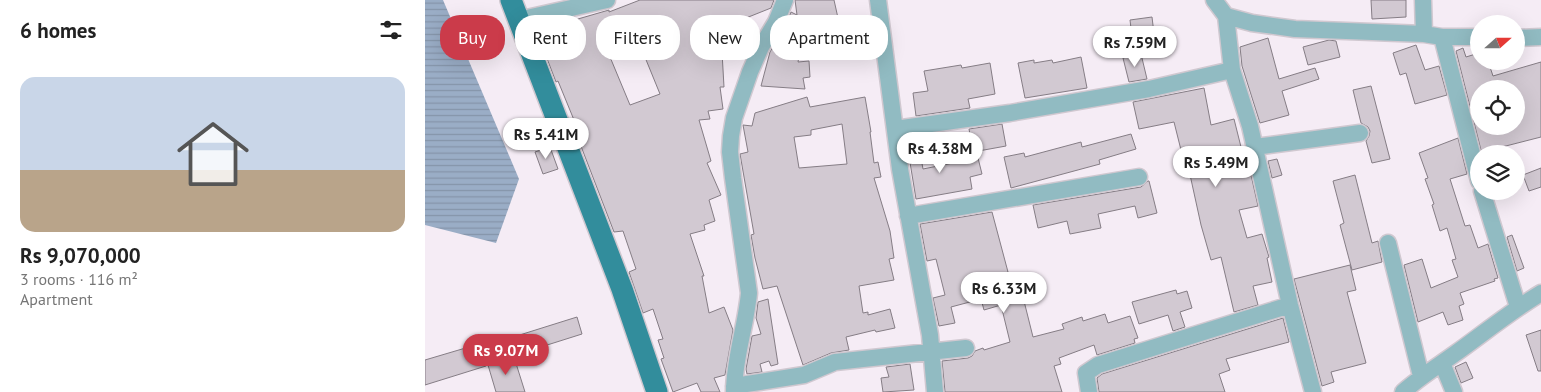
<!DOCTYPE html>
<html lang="en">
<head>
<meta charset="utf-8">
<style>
  :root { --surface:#fff; --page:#f2f2f2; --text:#222; --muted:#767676; --accent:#cb3b4a }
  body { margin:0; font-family:"PT Sans",sans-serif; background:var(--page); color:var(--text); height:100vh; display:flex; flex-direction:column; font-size:19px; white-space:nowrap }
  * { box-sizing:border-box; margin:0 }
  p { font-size:16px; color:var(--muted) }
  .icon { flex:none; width:28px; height:28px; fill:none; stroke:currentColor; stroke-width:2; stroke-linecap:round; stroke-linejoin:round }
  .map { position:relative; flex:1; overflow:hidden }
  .side { display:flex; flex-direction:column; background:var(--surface); width:425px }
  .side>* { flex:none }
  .top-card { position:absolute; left:15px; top:15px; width:475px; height:45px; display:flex; gap:10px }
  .needle { width:32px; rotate:69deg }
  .fabs { position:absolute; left:1045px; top:15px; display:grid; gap:10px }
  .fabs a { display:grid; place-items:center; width:55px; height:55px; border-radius:50%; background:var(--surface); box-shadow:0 5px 20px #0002; font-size:25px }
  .price { position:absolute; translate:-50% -42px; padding:0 11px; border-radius:18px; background:#fff; color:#222; font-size:16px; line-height:32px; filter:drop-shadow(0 1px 2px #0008) }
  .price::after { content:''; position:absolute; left:50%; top:30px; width:15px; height:11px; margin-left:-8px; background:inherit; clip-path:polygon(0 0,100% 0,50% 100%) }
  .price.current { background:var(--accent); color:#fff }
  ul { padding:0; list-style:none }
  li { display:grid; align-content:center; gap:10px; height:265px; padding:0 20px }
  li span { display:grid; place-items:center; height:155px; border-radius:15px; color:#555 }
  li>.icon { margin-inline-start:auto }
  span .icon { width:90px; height:90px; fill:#fffc; stroke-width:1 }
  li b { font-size:21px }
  h2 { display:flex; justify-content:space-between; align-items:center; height:60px; padding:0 20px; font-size:21px }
  .pill { padding:0 18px; border-radius:20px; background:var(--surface); box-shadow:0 5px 20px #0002; font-size:18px; line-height:45px }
  .pill.current { background:var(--accent); color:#fff }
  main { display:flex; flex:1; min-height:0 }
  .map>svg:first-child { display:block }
</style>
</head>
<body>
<main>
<section class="side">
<h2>6 homes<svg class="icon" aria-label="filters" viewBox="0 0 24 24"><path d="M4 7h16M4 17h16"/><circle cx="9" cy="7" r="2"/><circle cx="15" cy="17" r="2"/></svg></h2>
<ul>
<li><span style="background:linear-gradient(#c9d6e8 60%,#b9a48a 0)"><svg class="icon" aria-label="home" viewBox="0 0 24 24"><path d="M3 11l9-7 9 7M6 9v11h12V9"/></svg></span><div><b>Rs 9,070,000</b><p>3 rooms · 116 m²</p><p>Apartment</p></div></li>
</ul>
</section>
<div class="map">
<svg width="1116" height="392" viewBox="0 0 1116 392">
  <defs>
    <pattern id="water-rules" width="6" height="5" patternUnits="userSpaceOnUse" patternTransform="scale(1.25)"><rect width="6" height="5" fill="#9aadc6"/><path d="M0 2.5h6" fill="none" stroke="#8494a9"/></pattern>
  </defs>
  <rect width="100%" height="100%" fill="#f5ecf5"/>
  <path fill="url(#water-rules)" d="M0 0H18L94 179 71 243 0 225Z"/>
  <path fill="#d2c9d2" stroke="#857d85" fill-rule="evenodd" d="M215 0H349L346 8 321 18V52H297L299 87H295L298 109 283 111 285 119 274 120 286 161 282 163 296 195 284 200 290 221 279 225 280 230 265 234 279 276H277L284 313 299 307 308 330 300 375 289 378 295 392H276L272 383 248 392 236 359 239 358 233 340 238 339 228 309 218 313 204 272 211 269 198 231 189 232 154 141H155L147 120H149L133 81 131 82 110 27 146 18V21L184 10V12ZM215 45 235 94 205 105 185 57Z
    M370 0H409L415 27 378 35 373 62 384 61 385 77 378 78 380 89 336 86 345 52 360 27 366 12 372 15Z
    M946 0H981V17L947 19Z
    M727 17 731 50 709 53 705 20Z
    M843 38 854 79 890 68 894 79 857 91 864 115 835 123 817 66 815 47Z
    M904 40 911 41 915 57 883 65 878 47Z
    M991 45 1000 70 1014 66 1022 95 990 104 981 73 975 75 968 53Z
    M1038 48 1041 57 1054 53V61H1063L1068 76 1116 62V137L1073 148 1074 154H1057L1031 51ZM1054 89H1091V126H1054Z
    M716 54 722 79 704 82 698 58Z
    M656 57 662 88 600 98 593 63 609 60V63L627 60 628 63Z
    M565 63 570 94 543 99 545 108 491 116 488 93 503 91 499 71 536 65 537 68Z
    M946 86 965 159 947 163 941 141 944 136 945 131 943 127 936 123 928 90Z
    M779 88 786 125 809 119 821 167 824 166 833 206 814 210 822 238 837 234 844 257 842 258 847 282 828 286 833 305 809 312 796 257 786 260 776 225 762 161 759 162 749 122 714 129 708 102Z
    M382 97 385 107 440 97 446 132H445L449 163 453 162 456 177 449 178 465 231 469 258 464 259 469 280 434 286 438 313 443 312V315L465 309 470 328 451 332 450 330 421 337 424 350 406 353 378 365 352 286 338 289 330 258 326 235 329 234 315 154 323 152 318 125 327 126 330 113ZM417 124 422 164 374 168 369 137 386 135V130Z
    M577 124 581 146 548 152 544 129Z
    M706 134 711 149 674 160 675 164 586 188 579 157 599 153 600 157 656 142 657 147Z
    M492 136 498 169 553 158 557 174 545 177 547 189 491 199 481 138Z
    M1033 138 1042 174 1025 179 1040 226 1045 225 1053 248 1063 244 1073 278 1069 279 1070 281 1035 293 1039 304 1034 306 1038 320 1023 325 1018 312 993 322 979 265 997 259 1006 288 1033 277 1027 260 1031 259 1022 228 1015 231 1007 205 1009 204 1000 179 1003 178 994 153Z
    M125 147 133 169 118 174 110 152Z
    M852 159 857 175 847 178 843 161Z
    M1116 168V187L1104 191 1098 175Z
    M930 175 947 243 953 241 957 262 927 270 915 225 919 223 908 181Z
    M723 181H724L732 213 713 218 710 206 673 214 676 228 645 234 642 221 613 228 608 205 716 187Z
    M567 212 583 272 581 273 587 299 598 297 608 337 639 329 637 324 657 317 658 321 680 314 683 323 705 316 713 338 709 339 710 343 672 355 669 345 634 358 636 364 629 366 637 392H520L517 361 543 358 547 356 550 351 558 348 559 350 585 342 576 305 559 310 556 299 526 307 530 323 514 326 508 298 520 295 511 259 502 261 495 224Z
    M1087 235 1099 268 1092 271 1082 237Z
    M925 265 931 290 922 292 941 363 906 372 909 382 897 386 869 279Z
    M751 290 752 294 762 291 767 308 755 312 760 327 748 331 743 315 714 324 707 302Z
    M343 299 353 364 346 366 344 361 335 364 337 372 322 374 321 369 327 336 336 334 331 318 333 302Z
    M152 317 157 334 119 346V345L91 355 85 338Z
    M858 318 864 342 801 359 805 370 794 374 800 392H674L672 378 677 374Z
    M1116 330V371H1113L1101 335Z
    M54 344 61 366 0 385V360Z
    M89 357 100 392H71L63 365Z
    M1041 362 1048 378 1036 383 1030 367Z
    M485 364 489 390 458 392 456 378 464 377 461 367Z"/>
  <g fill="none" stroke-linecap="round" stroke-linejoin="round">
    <defs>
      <path id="minor" d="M453 0 475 169 505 335 510 392
        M789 0 801 16 827 23 870 29 999 34 1017 37H1054
        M998 0 999 34
        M801 16 807 70 825 126 865 305 888 392
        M93 20 182 0
        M1017 37 1054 181
        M1091 38 1116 37
        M470 129 585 113 724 89 807 70
        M830 147 935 133
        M1057 191 1093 307
        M483 216 714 177
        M963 243 996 376
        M1017 363 1029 392
        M309 386 379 375 410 362 541 348
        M309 392C309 359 321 326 324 293L308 178 305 152 306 136 309 118 325 72 336 47 351 22 360 0
        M664 392 661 373 673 365 865 305
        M978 392C995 377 1013 366 1031 353 1059 333 1086 311 1116 293"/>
      <path id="major" d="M86 0 197 289 232 392"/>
    </defs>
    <use href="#minor" stroke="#d0c8d0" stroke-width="19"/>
    <use href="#major" stroke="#d0c8d0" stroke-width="24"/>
    <use href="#minor" stroke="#91bbc2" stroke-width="16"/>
    <use href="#major" stroke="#328d9c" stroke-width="21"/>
  </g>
</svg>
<div class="fabs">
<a><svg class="needle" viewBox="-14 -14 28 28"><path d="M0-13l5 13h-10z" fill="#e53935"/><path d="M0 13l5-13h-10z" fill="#767676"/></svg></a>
<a><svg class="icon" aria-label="locate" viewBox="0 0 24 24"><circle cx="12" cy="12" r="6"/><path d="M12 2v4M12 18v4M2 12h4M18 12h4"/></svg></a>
<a><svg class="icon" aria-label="layers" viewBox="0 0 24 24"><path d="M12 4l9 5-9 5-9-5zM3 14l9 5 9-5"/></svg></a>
</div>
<b class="price" style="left:710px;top:68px">Rs 7.59M</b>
<b class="price" style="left:121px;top:160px">Rs 5.41M</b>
<b class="price" style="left:515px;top:174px">Rs 4.38M</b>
<b class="price" style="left:791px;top:188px">Rs 5.49M</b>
<b class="price" style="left:579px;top:314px">Rs 6.33M</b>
<b class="price current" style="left:81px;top:376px">Rs 9.07M</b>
<div class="top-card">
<a class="pill current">Buy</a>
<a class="pill">Rent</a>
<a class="pill">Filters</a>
<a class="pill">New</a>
<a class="pill">Apartment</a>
</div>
</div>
</main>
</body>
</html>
